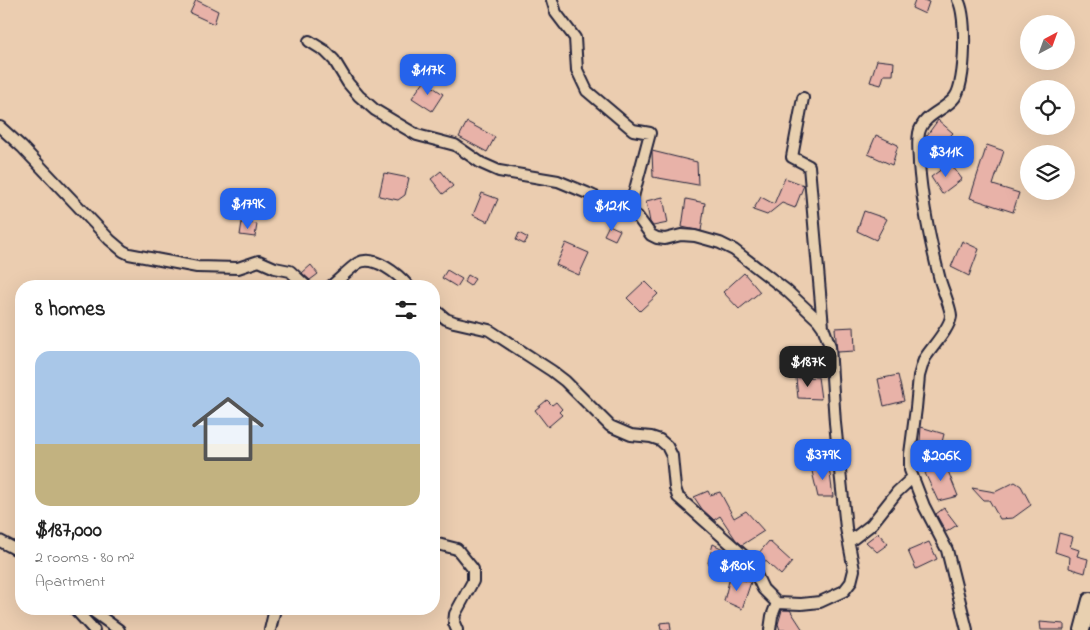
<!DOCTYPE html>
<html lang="en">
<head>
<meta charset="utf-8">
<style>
  :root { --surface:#fff; --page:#f2f2f2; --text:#222; --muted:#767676; --line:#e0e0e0; --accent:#2563eb }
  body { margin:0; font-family:"Indie Flower",sans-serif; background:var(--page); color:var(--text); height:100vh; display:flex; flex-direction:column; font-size:19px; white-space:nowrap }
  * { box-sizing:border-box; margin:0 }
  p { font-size:16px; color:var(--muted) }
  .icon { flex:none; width:28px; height:28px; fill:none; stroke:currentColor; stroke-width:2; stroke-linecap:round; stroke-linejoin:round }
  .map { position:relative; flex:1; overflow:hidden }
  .drawer { position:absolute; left:15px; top:280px; width:425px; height:335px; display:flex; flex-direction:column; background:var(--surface); border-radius:20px; box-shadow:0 5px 20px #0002 }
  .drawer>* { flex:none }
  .needle { width:32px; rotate:41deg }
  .controls { position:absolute; left:1020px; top:15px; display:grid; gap:10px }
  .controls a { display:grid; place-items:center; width:55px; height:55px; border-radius:50%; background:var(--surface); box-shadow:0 5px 20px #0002; font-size:25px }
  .price { position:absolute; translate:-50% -42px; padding:0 11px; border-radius:10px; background:var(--accent); color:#fff; font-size:16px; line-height:32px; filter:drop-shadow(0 1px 2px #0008) }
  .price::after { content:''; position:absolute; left:50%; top:30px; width:15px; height:11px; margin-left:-8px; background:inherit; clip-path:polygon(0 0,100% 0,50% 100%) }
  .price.active { background:#222; color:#fff }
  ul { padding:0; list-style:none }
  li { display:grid; align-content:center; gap:10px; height:265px; padding:0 20px }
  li+li { border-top:1px solid var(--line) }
  li span { display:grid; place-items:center; height:155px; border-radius:15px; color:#555 }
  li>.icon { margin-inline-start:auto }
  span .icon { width:90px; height:90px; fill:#fffc; stroke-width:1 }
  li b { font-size:21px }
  h2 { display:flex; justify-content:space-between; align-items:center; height:60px; padding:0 20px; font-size:21px }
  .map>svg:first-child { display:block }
</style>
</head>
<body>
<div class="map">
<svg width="1090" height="630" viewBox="0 0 1090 630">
  <rect width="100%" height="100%" fill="#ebcdb0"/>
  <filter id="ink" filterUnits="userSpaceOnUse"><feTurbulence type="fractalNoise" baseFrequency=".02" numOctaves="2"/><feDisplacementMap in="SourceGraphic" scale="10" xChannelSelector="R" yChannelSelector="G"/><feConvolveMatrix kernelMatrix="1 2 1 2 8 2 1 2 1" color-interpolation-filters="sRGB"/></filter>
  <g filter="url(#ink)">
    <path fill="#e8b2a8" stroke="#22223b" d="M196 0 218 11 214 24 190 13Z
      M915 0H923L929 2 925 14 912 8Z
      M877 60 894 62 893 75H884L881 85 870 82Z
      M424 81 443 94 432 111 412 98Z
      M938 120 953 133 934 153 925 144V138Z
      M467 122 495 137 487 152 459 137Z
      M876 135 898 145 892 165 868 154Z
      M987 145 1004 151 993 185 1019 193 1013 212 970 198Z
      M652 151 697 162 698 185 653 177Z
      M950 163 962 179 942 194 931 177Z
      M441 171 453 186 443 194 431 179Z
      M384 173 409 178 405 195 398 200 379 196Z
      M785 178 804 185 795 208 782 203 767 215 753 210 761 197 774 204Z
      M482 193 498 199 488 222 473 215Z
      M663 197 668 223 653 226 650 222 646 201Z
      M686 199 705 203 701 231 682 227Z
      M864 211 887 219 876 240 857 231Z
      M242 222 257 224 255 237 240 235Z
      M609 225 620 230 615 240 604 235Z
      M519 233 528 238 524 244 516 240Z
      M962 241 979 249 969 276 951 267Z
      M566 243 589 253 579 275 556 265Z
      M311 265 318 274 310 280 302 273Z
      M447 270 462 279 457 287 442 278Z
      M744 273 760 292 739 309 723 292Z
      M468 275 475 279 470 286 464 282Z
      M645 281 658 294 640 311 627 298Z
      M854 327 855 351 837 352 835 328Z
      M898 375 904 401 884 406 878 379Z
      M818 377 821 399 798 398 796 378Z
      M547 400 552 405 556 402 562 409 559 412 562 415 548 427 535 410Z
      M921 427 944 434 939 454H919Z
      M944 461 958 496 938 501 925 473Z
      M829 466 833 497H818L811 467Z
      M1015 482 1021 486 1031 505 1013 518 1000 519 989 500H983L972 488 995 492Z
      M708 491 710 495 720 492 734 518 746 511 764 531 742 545 736 540 720 516 714 520 702 509 694 497Z
      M944 508 957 525 946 532 936 514Z
      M878 533 888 544 877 552 866 542Z
      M1059 533 1073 537 1070 547 1079 550 1077 556 1088 559 1085 573 1069 568 1070 557 1055 552Z
      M769 541 792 562 781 575 758 554Z
      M929 542 937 559 916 569 908 551Z
      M713 544 729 552 728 570 708 563Z
      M730 577 751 582 742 609 724 601Z
      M782 610H790L803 630H780L778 624Z
      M670 622 671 630H661L660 623Z
      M1040 622 1064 624V630H1041Z"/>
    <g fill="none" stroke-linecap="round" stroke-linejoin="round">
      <defs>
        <path id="street" d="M552 0 556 13 575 38 577 70 587 91 633 130 650 133 629 212
          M958 0C967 15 966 82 955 97 945 111 923 114 919 133 917 143 919 154 919 164 922 203 930 241 940 280 942 288 951 308 951 316 950 328 932 347 925 358 922 364 921 370 919 376L916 408 910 454V470L924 506 947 550 967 630
          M309 41 325 51 334 60 348 83 359 96 375 110 400 125 417 135 455 145 481 163 499 171 558 181 587 193 637 216 651 235 657 238 665 239 681 235 695 236 720 243 734 250 786 290 818 320 823 327 830 346 835 423 846 528 854 570 851 582 844 591 820 602 801 604 777 603 772 616 770 630
          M803 98 792 157 809 166 823 327
          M0 127 22 147 110 240 123 251 129 254 197 267 238 268 259 261 275 268 290 271 306 286
          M331 286C340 279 349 269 358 263 374 254 399 275 408 286
          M434 309 446 319 454 322 489 330 552 371 565 381 610 426 631 435 651 437 660 440 667 446 672 456 675 488 678 497 743 555 754 570 763 589 777 603
          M0 541 21 552
          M849 542 871 525 897 492 912 478
          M434 543 457 549 473 569V581L455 614 454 623 457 630
          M75 609 94 630
          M90 609 119 630
          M270 630 275 609"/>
        <path id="secondary" d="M1082 630 1090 600"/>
      </defs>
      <use href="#street" stroke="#22223b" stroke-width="14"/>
      <use href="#secondary" stroke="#22223b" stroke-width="18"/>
      <use href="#street" stroke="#e8d0b0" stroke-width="10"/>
      <use href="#secondary" stroke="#e8d0b0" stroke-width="14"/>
    </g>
  </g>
</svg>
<div class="controls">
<a><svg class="needle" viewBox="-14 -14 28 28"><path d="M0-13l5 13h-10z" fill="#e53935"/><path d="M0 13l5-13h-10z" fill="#767676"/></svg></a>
<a><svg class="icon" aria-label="locate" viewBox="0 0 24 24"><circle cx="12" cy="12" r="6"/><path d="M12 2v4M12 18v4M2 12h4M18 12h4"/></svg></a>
<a><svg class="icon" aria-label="layers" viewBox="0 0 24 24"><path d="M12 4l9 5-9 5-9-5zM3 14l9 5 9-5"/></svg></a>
</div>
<b class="price" style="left:428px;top:96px">$117K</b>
<b class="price" style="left:946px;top:178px">$311K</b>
<b class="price" style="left:248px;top:230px">$179K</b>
<b class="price" style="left:612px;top:232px">$121K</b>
<b class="price active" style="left:808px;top:388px">$187K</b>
<b class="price" style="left:823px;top:481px">$379K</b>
<b class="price" style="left:941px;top:482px">$206K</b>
<b class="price" style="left:737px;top:592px">$180K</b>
<section class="drawer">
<h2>8 homes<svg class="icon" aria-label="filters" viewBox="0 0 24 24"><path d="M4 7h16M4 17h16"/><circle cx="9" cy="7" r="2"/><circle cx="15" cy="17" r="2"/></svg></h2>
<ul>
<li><span style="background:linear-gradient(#a9c7e8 60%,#c2b280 0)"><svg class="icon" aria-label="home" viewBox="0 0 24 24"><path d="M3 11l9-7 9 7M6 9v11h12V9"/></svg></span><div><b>$187,000</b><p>2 rooms · 80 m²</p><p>Apartment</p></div></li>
</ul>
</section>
</div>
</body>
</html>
